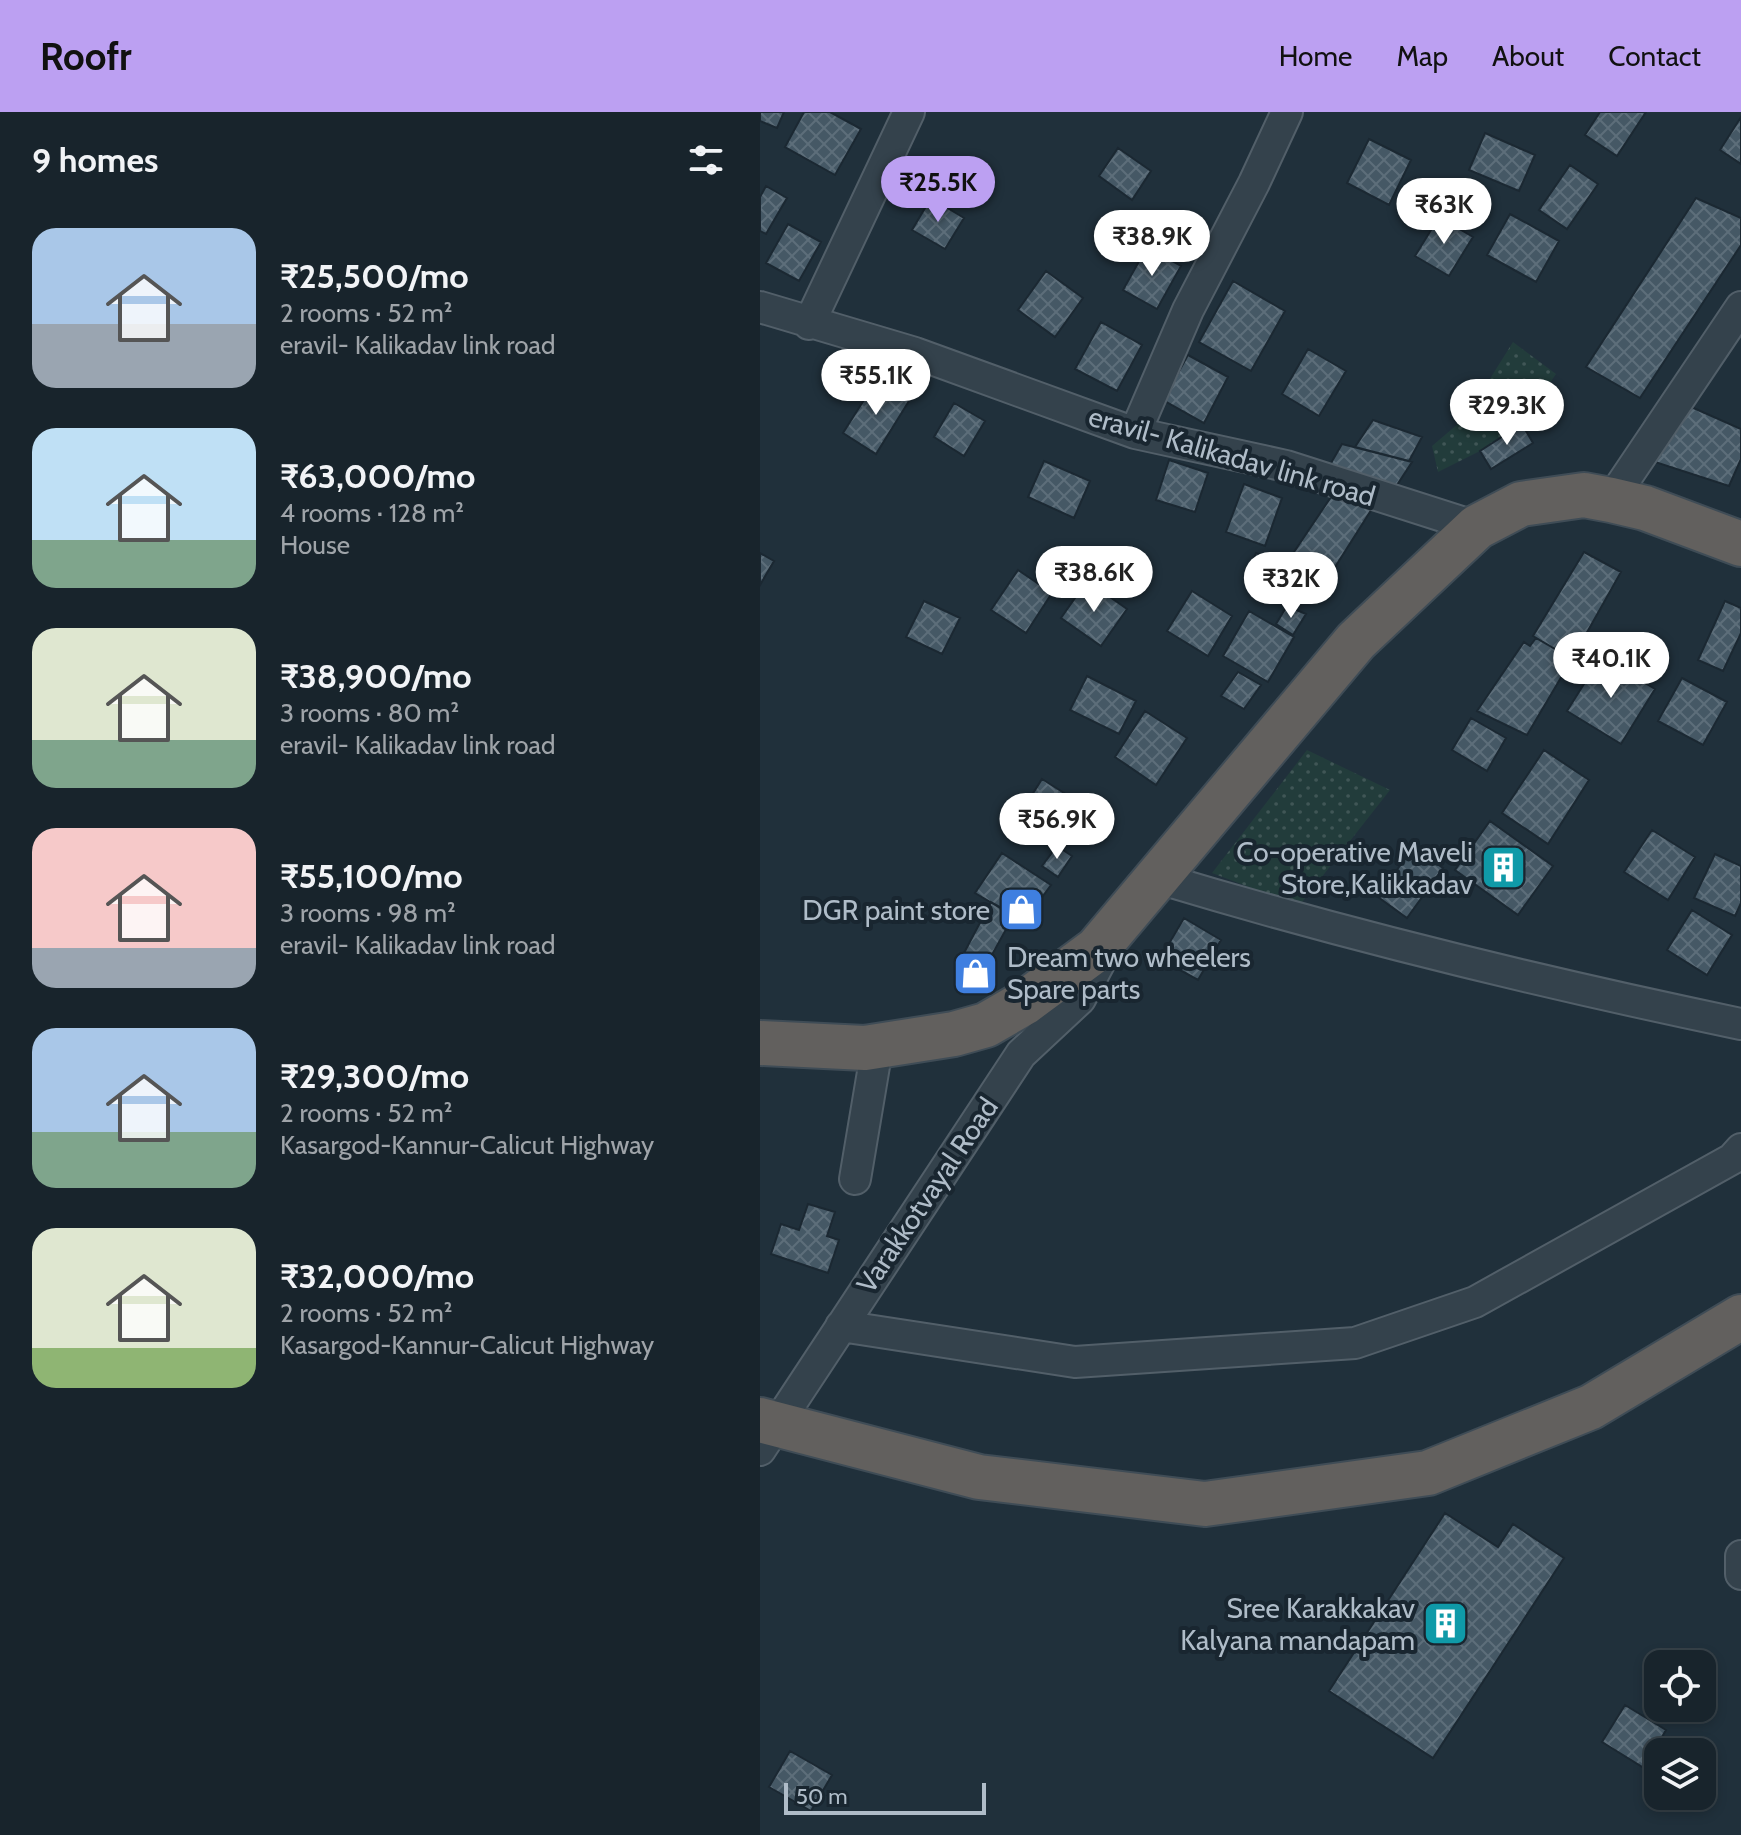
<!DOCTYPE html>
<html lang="en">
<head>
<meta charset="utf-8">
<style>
  :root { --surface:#18242c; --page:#212c34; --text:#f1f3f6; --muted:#9fa4a9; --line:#364148; --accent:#bca0f2 }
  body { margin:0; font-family:Cabin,sans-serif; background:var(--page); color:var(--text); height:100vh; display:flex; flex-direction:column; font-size:30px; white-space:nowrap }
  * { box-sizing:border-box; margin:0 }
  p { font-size:26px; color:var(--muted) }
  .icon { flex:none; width:44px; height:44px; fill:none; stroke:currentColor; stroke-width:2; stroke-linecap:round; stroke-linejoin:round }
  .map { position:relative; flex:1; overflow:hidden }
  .drawer { display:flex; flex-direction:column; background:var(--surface); width:760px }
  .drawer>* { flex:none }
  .controls { position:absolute; left:884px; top:1538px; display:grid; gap:16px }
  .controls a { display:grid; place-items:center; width:72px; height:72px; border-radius:16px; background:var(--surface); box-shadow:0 4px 12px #0003,0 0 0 2px var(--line); font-size:40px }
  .scale { position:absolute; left:24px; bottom:20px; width:202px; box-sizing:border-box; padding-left:8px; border:4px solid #afbcc8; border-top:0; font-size:22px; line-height:28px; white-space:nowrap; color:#afbcc8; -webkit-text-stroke:6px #192630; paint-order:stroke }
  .price { position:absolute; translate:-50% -68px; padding:0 18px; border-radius:28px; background:#fff; color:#222; font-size:26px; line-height:52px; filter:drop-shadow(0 2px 4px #0008) }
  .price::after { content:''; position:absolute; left:50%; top:48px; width:24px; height:18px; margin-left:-12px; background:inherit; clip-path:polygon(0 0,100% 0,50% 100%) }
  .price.on { background:var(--accent); color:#111 }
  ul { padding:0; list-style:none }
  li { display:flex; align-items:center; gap:24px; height:200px; padding:0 32px }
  li span { display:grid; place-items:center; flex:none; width:224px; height:160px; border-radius:24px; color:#555 }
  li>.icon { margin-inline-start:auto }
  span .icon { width:96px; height:96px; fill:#fffc; stroke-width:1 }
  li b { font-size:34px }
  h2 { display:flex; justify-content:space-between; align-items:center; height:96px; padding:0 32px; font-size:34px }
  header { display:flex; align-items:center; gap:48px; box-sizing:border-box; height:112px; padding:0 40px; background:var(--accent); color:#111 }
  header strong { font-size:38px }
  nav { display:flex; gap:44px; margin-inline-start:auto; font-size:28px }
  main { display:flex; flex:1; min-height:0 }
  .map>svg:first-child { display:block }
</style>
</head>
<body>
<header>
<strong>Roofr</strong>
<nav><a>Home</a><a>Map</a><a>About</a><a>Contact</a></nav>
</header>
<main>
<section class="drawer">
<h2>9 homes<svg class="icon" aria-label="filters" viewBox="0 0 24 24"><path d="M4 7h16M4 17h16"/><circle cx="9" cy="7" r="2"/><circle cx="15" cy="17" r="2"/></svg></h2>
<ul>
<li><span style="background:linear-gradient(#a9c7e8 60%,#9aa5b1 0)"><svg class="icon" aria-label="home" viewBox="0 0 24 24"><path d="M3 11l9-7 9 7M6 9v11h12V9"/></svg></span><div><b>₹25,500/mo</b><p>2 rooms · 52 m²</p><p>eravil- Kalikadav link road</p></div></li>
<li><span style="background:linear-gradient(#bfe0f5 70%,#7fa58c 0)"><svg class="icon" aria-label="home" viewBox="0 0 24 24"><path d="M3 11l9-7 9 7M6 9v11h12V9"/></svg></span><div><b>₹63,000/mo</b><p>4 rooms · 128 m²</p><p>House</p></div></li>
<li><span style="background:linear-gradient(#dfe7d0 70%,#7fa58c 0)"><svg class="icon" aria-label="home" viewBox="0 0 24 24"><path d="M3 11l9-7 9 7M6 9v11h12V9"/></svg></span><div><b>₹38,900/mo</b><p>3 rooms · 80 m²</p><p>eravil- Kalikadav link road</p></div></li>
<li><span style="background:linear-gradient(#f6c9c9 75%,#9aa5b1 0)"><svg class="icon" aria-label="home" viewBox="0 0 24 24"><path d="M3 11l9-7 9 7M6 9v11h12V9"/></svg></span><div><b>₹55,100/mo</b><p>3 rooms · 98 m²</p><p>eravil- Kalikadav link road</p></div></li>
<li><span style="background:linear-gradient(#a9c7e8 65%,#7fa58c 0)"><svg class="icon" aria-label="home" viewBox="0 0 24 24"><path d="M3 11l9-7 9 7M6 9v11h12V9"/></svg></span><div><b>₹29,300/mo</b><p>2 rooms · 52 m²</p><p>Kasargod-Kannur-Calicut Highway</p></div></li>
<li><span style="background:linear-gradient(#dfe7d0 75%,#8fb573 0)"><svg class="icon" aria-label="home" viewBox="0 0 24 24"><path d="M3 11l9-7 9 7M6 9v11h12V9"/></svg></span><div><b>₹32,000/mo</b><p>2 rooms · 52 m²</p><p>Kasargod-Kannur-Calicut Highway</p></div></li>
</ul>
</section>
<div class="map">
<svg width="981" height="1723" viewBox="0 0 981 1723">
  <defs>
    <pattern id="park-dots" width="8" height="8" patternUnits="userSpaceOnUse" patternTransform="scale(2)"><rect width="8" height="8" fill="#223c3b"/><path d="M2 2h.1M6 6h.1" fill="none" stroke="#405656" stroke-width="1.8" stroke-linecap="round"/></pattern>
    <pattern id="building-cross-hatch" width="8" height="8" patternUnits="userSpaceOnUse" patternTransform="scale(2)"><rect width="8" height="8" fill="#455865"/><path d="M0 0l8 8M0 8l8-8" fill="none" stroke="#5d6e7a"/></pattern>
  </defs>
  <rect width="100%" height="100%" fill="#20303b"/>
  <path fill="url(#park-dots)" d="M753 230 796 262 762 312 720 339 678 360 672 334 706 305Z
    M547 638 630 678 539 794 452 761Z"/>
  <path fill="url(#building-cross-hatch)" stroke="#1b2832" stroke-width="2" d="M0 0H24L17 16 0 9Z
    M44 0H70L101 17 75 63 25 35Z
    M840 0H886L857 44 825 23Z
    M981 5V52L960 38Z
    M725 21 775 43 759 79 709 58Z
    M609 27 651 48 629 93 587 71Z
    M358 36 391 59 372 88 339 64Z
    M810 53 838 72 807 117 779 98Z
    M6 74 27 86 6 122 0 119V85Z
    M171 86 204 106 185 137 152 118Z
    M936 86 981 106V133L880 286 826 255Z
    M750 102 799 129 776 170 727 143Z
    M679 105 713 125 689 164 655 144Z
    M28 112 61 130 39 169 6 151Z
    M387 135 421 154 397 197 363 178Z
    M286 159 323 186 295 225 258 198Z
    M473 169 525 199 491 259 439 230Z
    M341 210 382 233 357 279 315 257Z
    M548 237 586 259 559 304 522 282Z
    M428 243 468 265 444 311 403 288Z
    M116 269 149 289 116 342 83 321Z
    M194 291 225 309 204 344 174 325Z
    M929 294 981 317V347L969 374 895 350Z
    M613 308 662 325 649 349 595 335Z
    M762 312 773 331 731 357 720 339Z
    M582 332 652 350 635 376 567 358Z
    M409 348 448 361 435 400 396 388Z
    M284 349 330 369 314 406 268 385Z
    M484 372 522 386 505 434 466 420Z
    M577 376 615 392 570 463 534 440Z
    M824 440 861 460 812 547 773 524Z
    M0 441 14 449 0 473Z
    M496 441 544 459 535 484 486 467Z
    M258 458 292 481 266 521 231 498Z
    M327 469 367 497 341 534 301 506Z
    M432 479 472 504 448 544 407 519Z
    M164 489 200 506 182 542 146 525Z
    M965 489 981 496V521L963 559 938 548Z
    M527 494 546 502 533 523 516 512Z
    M489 499 534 525 508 570 463 544Z
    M776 526 812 547 767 623 717 599 764 530 770 534Z
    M841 545 895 577 861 632 807 599Z
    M478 560 501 573 484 597 461 584Z
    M327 564 376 589 359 622 310 598Z
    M922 566 967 590 943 633 898 609Z
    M385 599 427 626 396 673 355 645Z
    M711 606 746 626 727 659 692 638Z
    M784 638 829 668 788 732 742 701Z
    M282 667 312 686 290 721 260 702Z
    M321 705 335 715 323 731 308 722Z
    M730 709 793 754 758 803 695 758Z
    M892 718 935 745 908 788 864 760Z
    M297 734 312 744 298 765 282 754Z
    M653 735 683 756 647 806 618 785Z
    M242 741 291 773 264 810 215 781Z
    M955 742 981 754V791L975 804 934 786Z
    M231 790 254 803 218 868 196 856Z
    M932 798 972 823 947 863 907 838Z
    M424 806 461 828 438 868 400 847Z
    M48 1092 75 1100 67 1124 79 1128 68 1161 11 1142 21 1112 39 1118Z
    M685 1401 738 1435 753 1412 804 1446 673 1646 569 1579Z
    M865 1593 906 1618 884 1656 842 1630Z
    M30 1639 72 1663 51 1699 9 1675Z"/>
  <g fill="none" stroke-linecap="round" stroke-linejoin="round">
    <defs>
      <path id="minor" d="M0 195 155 241 375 321 526 354 717 415
        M49 212 149 0
        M375 321 428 198 494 71 527 0
        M851 388 981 195
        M398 766C590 824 784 871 981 912
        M95 1067 114 954 105 936
        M81 1214 315 1250 595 1231 715 1190 972 1047 981 1037
        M0 1338 261 942 320 887 342 846 337 837
        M981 1444V1462"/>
      <path id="trunk" d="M0 931 105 936 194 922 226 913 264 891 337 837 596 529 717 415 761 392 824 383 851 388 885 396 981 432
        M0 1308 219 1365 445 1392 668 1361 831 1295 981 1205"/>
    </defs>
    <use href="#minor" stroke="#525f69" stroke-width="34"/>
    <use href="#trunk" stroke="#3f4c56" stroke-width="48"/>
    <use href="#minor" stroke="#34424c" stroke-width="30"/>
    <use href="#trunk" stroke="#62605e" stroke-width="44"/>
  </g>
  <defs>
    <symbol id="building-square" viewBox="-11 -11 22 22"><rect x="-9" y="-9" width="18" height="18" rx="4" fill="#0f9aa8" stroke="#192630"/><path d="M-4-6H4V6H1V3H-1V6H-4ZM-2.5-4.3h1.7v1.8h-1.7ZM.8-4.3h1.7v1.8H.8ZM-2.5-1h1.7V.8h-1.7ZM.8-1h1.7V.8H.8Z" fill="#fff"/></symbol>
    <symbol id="shop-square" viewBox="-11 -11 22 22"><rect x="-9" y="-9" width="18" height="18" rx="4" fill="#3f7fe0" stroke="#192630"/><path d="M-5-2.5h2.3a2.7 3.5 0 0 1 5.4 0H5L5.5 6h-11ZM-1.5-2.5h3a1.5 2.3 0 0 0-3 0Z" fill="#fff"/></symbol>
  </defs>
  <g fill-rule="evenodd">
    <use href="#building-square" x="718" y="730" width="51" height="51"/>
    <use href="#shop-square" x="236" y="772" width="51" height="51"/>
    <use href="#shop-square" x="190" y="836" width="51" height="51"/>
    <use href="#building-square" x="660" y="1486" width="51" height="51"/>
  </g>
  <g text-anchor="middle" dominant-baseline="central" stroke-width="8" stroke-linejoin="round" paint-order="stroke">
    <g font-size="28" fill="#afbcc8" stroke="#192630">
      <text transform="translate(472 344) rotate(16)">eravil- Kalikadav link road</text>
      <text transform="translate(167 1083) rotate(-56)">Varakkotvayal Road</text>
    </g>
    <g font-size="28" fill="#afbcc8" stroke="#192630" text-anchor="end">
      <text x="713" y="740">Co-operative Maveli<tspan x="713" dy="32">Store,Kalikkadav</tspan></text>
      <text x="230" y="798">DGR paint store</text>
      <text x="247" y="845" text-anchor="start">Dream two wheelers<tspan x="247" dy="32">Spare parts</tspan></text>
      <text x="655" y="1496">Sree Karakkakav<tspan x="655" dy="32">Kalyana mandapam</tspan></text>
    </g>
  </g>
</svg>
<div class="controls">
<a><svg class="icon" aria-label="locate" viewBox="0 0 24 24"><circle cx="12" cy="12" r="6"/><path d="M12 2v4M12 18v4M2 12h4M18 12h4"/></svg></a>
<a><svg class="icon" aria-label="layers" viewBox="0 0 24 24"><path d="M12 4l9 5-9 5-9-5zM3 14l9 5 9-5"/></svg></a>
</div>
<div class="scale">50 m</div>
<b class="price on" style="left:178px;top:112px">₹25.5K</b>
<b class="price" style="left:684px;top:134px">₹63K</b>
<b class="price" style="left:392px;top:166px">₹38.9K</b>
<b class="price" style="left:116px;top:305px">₹55.1K</b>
<b class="price" style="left:747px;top:335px">₹29.3K</b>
<b class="price" style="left:334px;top:502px">₹38.6K</b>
<b class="price" style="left:531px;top:508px">₹32K</b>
<b class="price" style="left:851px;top:588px">₹40.1K</b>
<b class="price" style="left:297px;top:749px">₹56.9K</b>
</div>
</main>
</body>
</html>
